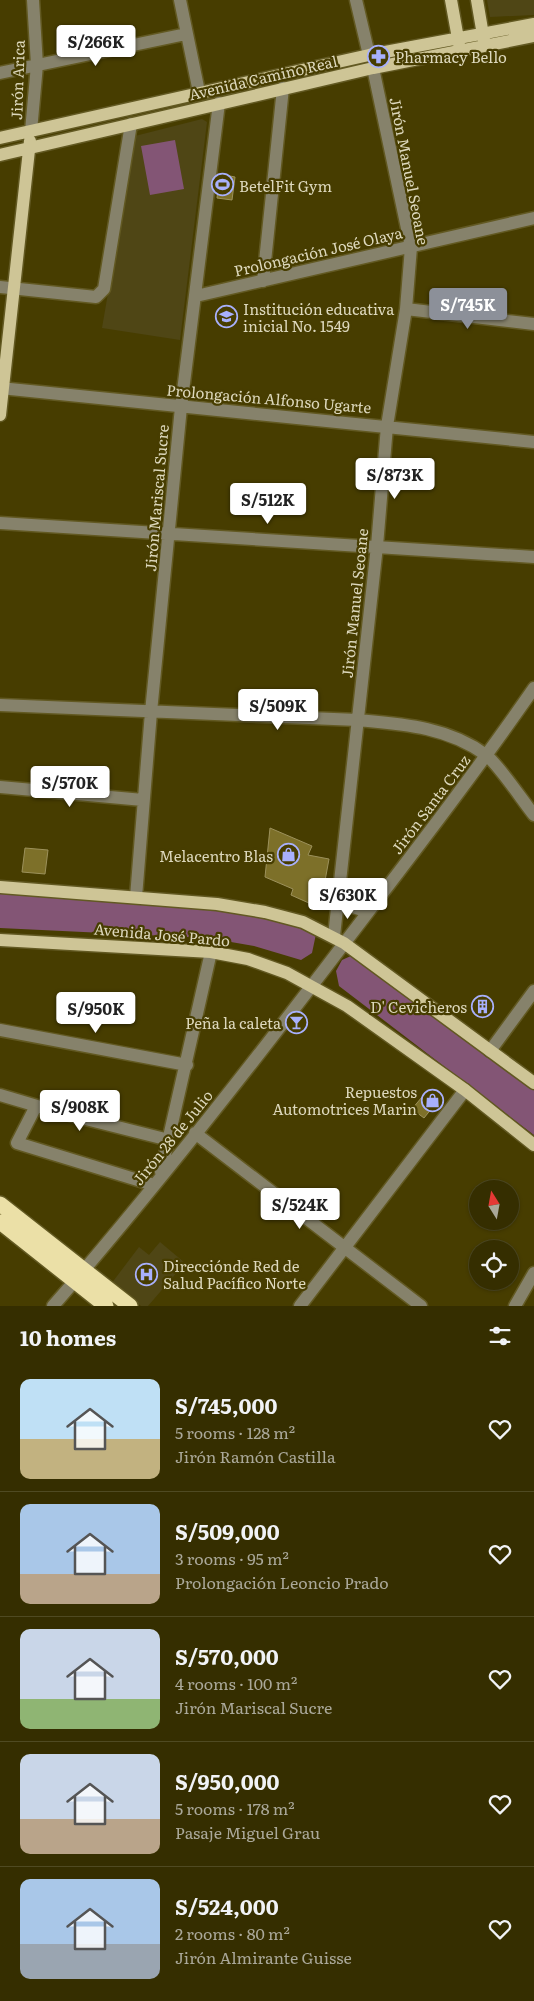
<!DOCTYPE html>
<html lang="en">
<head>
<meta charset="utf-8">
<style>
  :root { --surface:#352e00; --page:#3d360a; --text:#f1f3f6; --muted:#aaa899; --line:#4f4a22; --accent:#8c9099 }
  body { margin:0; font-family:Literata,serif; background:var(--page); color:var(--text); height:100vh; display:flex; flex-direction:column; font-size:19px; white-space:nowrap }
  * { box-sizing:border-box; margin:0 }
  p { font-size:16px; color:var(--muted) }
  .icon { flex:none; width:28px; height:28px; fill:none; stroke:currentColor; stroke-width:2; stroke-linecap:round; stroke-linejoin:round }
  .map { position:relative; height:1306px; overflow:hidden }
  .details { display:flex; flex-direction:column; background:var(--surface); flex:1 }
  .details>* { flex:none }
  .needle { width:32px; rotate:349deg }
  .fabs { position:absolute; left:469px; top:1180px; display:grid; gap:10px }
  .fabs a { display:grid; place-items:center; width:50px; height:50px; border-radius:50%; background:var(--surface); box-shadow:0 1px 4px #0004,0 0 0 1px var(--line); font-size:25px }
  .price { position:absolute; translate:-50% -42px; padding:0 11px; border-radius:5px; background:#fff; color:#222; font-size:16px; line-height:32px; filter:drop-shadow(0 1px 2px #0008) }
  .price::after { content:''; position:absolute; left:50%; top:30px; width:15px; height:11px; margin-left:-8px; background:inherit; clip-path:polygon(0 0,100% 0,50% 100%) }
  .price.selected { background:var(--accent); color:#fff }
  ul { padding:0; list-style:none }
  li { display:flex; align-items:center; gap:15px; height:125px; padding:0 20px }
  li+li { border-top:1px solid var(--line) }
  li span { display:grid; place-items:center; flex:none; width:140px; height:100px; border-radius:10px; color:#555 }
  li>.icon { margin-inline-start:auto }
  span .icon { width:60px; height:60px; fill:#fffc; stroke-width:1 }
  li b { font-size:21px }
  h2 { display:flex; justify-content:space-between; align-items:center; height:60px; padding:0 20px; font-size:21px }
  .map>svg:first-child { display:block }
</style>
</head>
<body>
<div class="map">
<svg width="534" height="1306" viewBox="0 0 534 1306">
  <rect width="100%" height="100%" fill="#473d00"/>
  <path fill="#4f4615" d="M487 0H534V15L490 17Z
    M202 119 207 122 180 340 102 328 135 136Z
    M160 1242 185 1263 148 1306H141L111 1284 139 1247 149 1255Z"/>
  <path fill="#835575" d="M175 140 184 189 150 195 141 146Z
    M0 892 221 907 294 923 316 934 312 953 301 960 254 946 208 938 0 928Z
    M353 955 534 1089V1135L339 986 336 971 342 960Z"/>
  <path fill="#7d7029" stroke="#9c915b" d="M220 174 235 177 232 200 217 198Z
    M270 828 312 846 308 855 329 859 320 908 291 895 293 889 265 877Z
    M25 848 48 850 45 874 22 872Z
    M427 1091 436 1098V1103L424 1118 412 1109Z"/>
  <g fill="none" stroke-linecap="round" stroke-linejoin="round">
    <defs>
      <path id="minor" d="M180 0 199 92
        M356 0 369 55
        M0 73 186 34
        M31 131 37 65 33 0
        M263 281 283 88
        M0 287 96 297 104 289 131 124
        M196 296 534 218
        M406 309 534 324
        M0 388 534 442
        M0 523 534 557
        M0 705 358 720C403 724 448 727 486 755 499 765 522 800 534 815
        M0 787 143 800
        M136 897 151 712 181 407 219 103
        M338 902 368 912
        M334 936 377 546 387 426 406 309 411 247 373 68
        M0 1030 187 1065
        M490 1051 534 991
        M0 1095 54 1111 169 1140
        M36 1106 17 1143 154 1185
        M195 1133 421 1306
        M161 1172 211 952
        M53 1306C149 1196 239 1081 327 966 397 874 468 783 534 688
        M300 1306 465 1090
        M515 1306 534 1273"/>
      <path id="major" d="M451 0 459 44
        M477 0 484 41
        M0 138 369 55 534 24
        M0 155 373 68 534 36
        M0 415 30 141
        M0 887 217 904 265 912 303 922 344 943 534 1083
        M0 940 211 952 248 959 287 973 347 1006 465 1090 534 1145"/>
      <path id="highway" d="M0 1204 130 1306
        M0 1222 106 1306"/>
    </defs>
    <use href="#minor" stroke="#625922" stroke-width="15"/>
    <use href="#major" stroke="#625922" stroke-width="15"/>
    <use href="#highway" stroke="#625922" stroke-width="18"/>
    <use href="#minor" stroke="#86826b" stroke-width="12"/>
    <use href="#major" stroke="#cec596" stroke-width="12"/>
    <use href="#highway" stroke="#ebe0a7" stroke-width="15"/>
  </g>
  <defs>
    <symbol id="pharmacy-ring" viewBox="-11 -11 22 22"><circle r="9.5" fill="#473d00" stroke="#a8b0fc" stroke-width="1.5"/><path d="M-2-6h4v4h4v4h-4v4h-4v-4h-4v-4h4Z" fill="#a8b0fc"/></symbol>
    <symbol id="stadium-ring" viewBox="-11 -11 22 22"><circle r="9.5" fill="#473d00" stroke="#a8b0fc" stroke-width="1.5"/><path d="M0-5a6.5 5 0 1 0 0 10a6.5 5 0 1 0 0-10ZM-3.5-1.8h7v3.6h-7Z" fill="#a8b0fc"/></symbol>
    <symbol id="school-ring" viewBox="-11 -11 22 22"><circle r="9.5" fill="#473d00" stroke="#a8b0fc" stroke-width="1.5"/><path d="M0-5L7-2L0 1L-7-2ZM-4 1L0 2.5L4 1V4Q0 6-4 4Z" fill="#a8b0fc"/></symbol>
    <symbol id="shop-ring" viewBox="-11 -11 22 22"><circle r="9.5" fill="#473d00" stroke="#a8b0fc" stroke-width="1.5"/><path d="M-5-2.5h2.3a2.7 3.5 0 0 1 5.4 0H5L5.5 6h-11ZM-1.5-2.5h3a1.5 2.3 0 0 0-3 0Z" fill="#a8b0fc"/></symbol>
    <symbol id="building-ring" viewBox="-11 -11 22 22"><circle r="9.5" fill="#473d00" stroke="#a8b0fc" stroke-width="1.5"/><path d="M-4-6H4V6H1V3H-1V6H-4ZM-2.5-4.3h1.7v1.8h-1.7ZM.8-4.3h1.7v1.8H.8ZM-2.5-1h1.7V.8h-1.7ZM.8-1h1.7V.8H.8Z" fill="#a8b0fc"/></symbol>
    <symbol id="bar-ring" viewBox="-11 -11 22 22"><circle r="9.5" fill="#473d00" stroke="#a8b0fc" stroke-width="1.5"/><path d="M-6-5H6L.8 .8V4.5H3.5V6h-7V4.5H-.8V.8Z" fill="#a8b0fc"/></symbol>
    <symbol id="hospital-ring" viewBox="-11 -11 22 22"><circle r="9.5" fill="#473d00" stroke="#a8b0fc" stroke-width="1.5"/><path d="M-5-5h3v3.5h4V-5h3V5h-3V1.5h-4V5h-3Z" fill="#a8b0fc"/></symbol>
  </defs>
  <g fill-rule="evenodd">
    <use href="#pharmacy-ring" x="366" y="44" width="25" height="25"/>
    <use href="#stadium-ring" x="210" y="172" width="25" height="25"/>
    <use href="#school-ring" x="214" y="304" width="25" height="25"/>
    <use href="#shop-ring" x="276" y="842" width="25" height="25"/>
    <use href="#building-ring" x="470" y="994" width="25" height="25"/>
    <use href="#bar-ring" x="284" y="1010" width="25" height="25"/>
    <use href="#shop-ring" x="420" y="1088" width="25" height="25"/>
    <use href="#hospital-ring" x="134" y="1262" width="25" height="25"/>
  </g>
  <g text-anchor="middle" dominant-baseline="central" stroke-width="4.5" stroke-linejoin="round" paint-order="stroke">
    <g font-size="15" fill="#ddd8bc" stroke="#473d00" text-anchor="start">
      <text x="395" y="56">Pharmacy Bello</text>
      <text x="239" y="185">BetelFit Gym</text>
      <text x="243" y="308">Institución educativa<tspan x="243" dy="17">inicial No. 1549</tspan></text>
      <text x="273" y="855" text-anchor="end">Melacentro Blas</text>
      <text x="467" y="1006" text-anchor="end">D' Cevicheros</text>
      <text x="281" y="1022" text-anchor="end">Peña la caleta</text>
      <text x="417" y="1091" text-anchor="end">Repuestos<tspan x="417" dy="17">Automotrices Marin</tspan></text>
      <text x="163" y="1265">Direcciónde Red de<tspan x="163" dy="17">Salud Pacífico Norte</tspan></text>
    </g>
    <g font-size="15" fill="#ddd8bc" stroke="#473d00">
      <text transform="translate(263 77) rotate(-13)">Avenida Camino Real</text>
      <text transform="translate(17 80) rotate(-88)">Jirón Arica</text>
      <text transform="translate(410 171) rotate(79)">Jirón Manuel Seoane</text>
      <text transform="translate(318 251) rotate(-13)">Prolongación José Olaya</text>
      <text transform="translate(269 398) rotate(5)">Prolongación Alfonso Ugarte</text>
      <text transform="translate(156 498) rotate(-85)">Jirón Mariscal Sucre</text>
      <text transform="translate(354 603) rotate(-84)">Jirón Manuel Seoane</text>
      <text transform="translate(430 804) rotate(-53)">Jirón Santa Cruz</text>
      <text transform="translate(162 934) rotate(5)">Avenida José Pardo</text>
      <text transform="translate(172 1137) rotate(-51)">Jirón 28 de Julio</text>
    </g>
  </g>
</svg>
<div class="fabs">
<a><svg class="needle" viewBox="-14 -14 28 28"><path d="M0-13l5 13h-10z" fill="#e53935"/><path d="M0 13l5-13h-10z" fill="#aaa899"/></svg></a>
<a><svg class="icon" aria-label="locate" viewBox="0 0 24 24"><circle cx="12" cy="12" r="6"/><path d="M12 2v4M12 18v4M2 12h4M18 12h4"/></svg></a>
</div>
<b class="price" style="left:96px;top:67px">S/266K</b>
<b class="price selected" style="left:468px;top:330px">S/745K</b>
<b class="price" style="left:395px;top:500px">S/873K</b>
<b class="price" style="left:268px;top:525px">S/512K</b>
<b class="price" style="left:278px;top:731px">S/509K</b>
<b class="price" style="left:70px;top:808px">S/570K</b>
<b class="price" style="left:348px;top:920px">S/630K</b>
<b class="price" style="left:96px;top:1034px">S/950K</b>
<b class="price" style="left:80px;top:1132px">S/908K</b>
<b class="price" style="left:300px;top:1230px">S/524K</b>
</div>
<section class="details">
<h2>10 homes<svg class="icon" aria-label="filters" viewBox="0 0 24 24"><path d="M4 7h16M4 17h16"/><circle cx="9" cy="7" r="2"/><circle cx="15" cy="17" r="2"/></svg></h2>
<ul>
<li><span style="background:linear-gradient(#bfe0f5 60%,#c2b280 0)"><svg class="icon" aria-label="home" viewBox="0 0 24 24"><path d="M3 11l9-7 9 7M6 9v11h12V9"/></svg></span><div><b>S/745,000</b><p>5 rooms · 128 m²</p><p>Jirón Ramón Castilla</p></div><svg class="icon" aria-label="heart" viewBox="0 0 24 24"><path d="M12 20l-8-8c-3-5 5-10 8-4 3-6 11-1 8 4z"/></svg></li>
<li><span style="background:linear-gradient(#a9c7e8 70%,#b9a48a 0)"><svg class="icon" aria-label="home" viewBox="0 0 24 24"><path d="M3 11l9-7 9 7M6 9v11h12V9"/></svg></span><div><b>S/509,000</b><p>3 rooms · 95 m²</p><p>Prolongación Leoncio Prado</p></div><svg class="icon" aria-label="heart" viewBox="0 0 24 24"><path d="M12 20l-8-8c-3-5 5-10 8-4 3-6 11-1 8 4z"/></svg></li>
<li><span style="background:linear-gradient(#c9d6e8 70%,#8fb573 0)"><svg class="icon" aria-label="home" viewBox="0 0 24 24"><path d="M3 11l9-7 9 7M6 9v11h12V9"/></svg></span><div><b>S/570,000</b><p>4 rooms · 100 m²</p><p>Jirón Mariscal Sucre</p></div><svg class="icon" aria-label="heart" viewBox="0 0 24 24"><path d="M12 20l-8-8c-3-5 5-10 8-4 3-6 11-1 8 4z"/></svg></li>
<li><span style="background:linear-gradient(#c9d6e8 65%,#b9a48a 0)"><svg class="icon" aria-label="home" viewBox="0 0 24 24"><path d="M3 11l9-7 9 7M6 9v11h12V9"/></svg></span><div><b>S/950,000</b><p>5 rooms · 178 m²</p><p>Pasaje Miguel Grau</p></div><svg class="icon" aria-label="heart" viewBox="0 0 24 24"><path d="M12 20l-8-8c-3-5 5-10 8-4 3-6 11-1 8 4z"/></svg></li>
<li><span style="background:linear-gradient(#a9c7e8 65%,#9aa5b1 0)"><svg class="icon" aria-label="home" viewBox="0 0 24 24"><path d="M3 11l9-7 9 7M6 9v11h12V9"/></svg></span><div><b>S/524,000</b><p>2 rooms · 80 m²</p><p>Jirón Almirante Guisse</p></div><svg class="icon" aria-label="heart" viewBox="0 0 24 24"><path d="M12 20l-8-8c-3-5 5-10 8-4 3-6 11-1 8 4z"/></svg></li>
</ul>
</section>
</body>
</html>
